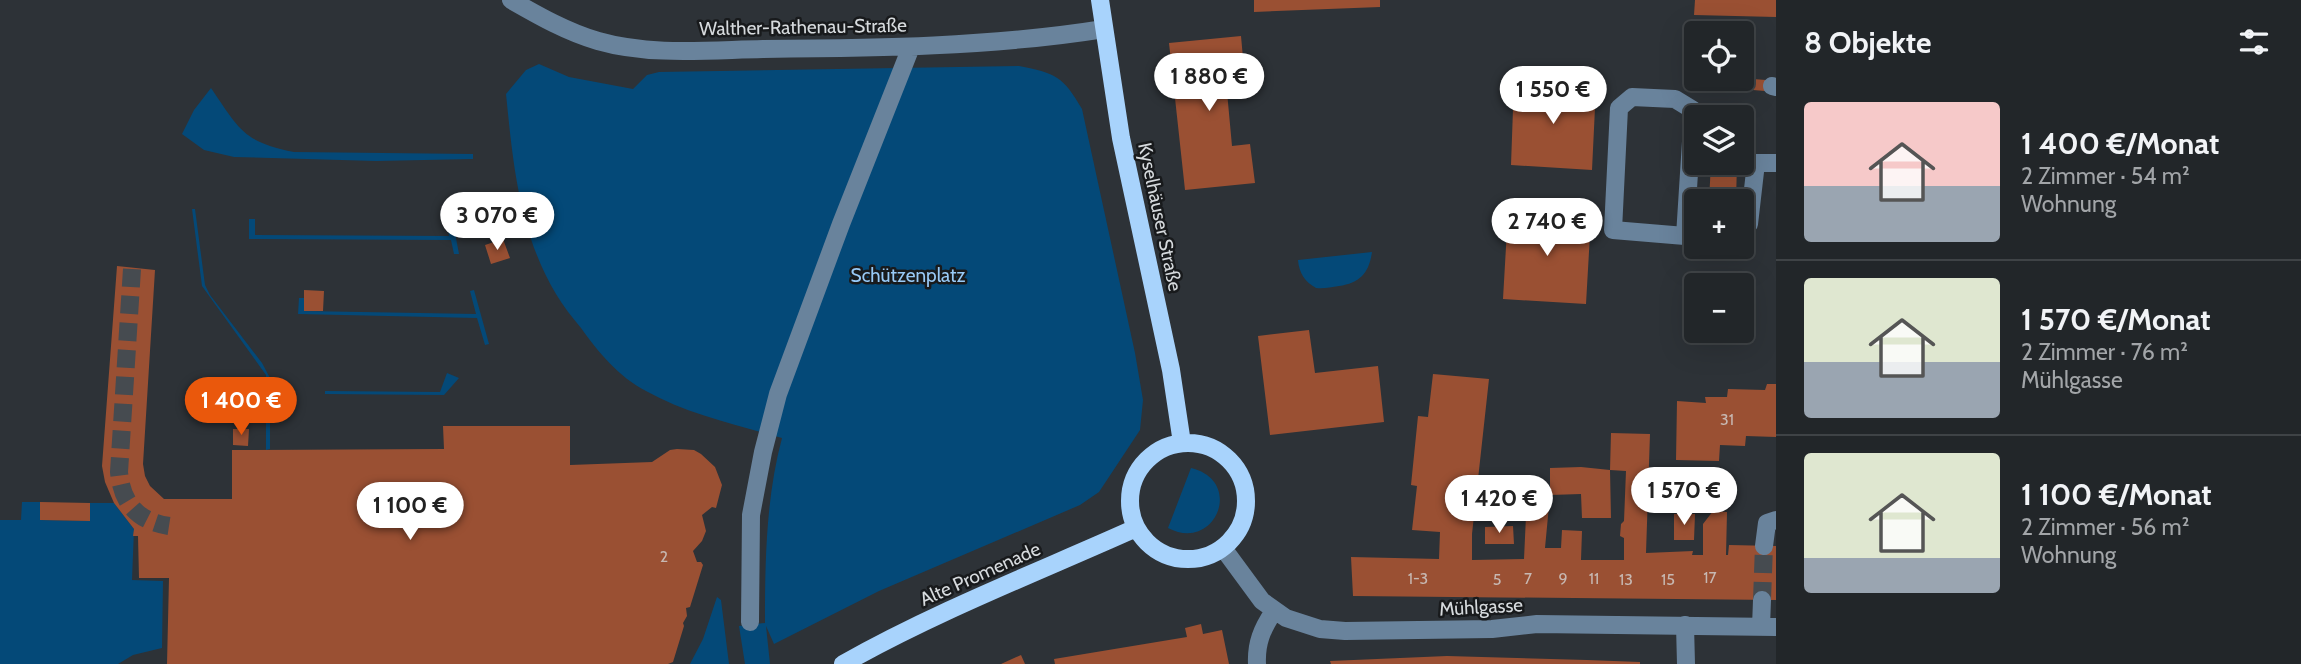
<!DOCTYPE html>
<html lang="de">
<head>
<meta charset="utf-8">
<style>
  :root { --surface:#222629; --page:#2a2e31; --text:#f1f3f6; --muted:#a2a5a8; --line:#3f4346; --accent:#ea580c }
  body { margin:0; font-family:Cabin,sans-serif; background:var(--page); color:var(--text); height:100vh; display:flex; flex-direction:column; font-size:26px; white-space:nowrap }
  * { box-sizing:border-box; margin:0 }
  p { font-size:23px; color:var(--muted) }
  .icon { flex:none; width:38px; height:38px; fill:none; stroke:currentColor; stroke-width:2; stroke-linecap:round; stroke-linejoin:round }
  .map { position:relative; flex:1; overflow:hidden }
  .details { display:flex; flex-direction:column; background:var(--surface); width:525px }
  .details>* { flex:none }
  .tools { position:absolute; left:1684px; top:21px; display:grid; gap:14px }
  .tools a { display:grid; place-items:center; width:70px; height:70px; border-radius:7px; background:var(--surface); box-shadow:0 7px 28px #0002,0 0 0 2px var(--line); font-size:35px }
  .price { position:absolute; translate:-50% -60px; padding:0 16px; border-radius:24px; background:#fff; color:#222; font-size:23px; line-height:46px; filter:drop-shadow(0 2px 4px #0008) }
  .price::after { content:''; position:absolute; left:50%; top:42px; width:21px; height:16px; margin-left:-10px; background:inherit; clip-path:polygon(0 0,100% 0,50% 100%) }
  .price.active { background:var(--accent); color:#fff }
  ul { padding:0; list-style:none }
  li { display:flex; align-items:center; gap:21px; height:175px; padding:0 28px }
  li+li { border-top:2px solid var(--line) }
  li span { display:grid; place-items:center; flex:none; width:196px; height:140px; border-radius:7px; color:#555 }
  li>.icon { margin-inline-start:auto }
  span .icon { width:84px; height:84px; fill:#fffc; stroke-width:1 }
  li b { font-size:30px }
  h2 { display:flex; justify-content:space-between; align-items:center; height:84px; padding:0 28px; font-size:30px }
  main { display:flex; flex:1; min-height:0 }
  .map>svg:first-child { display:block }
</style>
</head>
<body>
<main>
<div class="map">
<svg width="1776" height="664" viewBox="0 0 1776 664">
  <rect width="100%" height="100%" fill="#2d3237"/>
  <path fill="#044978" d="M539 64 569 77 633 89 647 75 659 72 1019 66C1055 73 1063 76 1082 109L1135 353 1143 400 1140 430 1099 492 1080 505 879 591 774 644 766 626 770 664H745L739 626 765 623C765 560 766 498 782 438 737 425 687 414 646 391 619 377 598 352 581 328 572 317 563 306 556 294 519 232 513 163 506 94L526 70Z
    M211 88C239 129 243 142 294 152L473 154V159L376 161 234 157 204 150 182 134 194 110Z
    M192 209H195L205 285 210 295 262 363 270 378V449L266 450V375L202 286Z
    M249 219H255V235L449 236 447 223 453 222 459 254H454L451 240 249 239Z
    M1372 252C1369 273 1360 283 1339 286 1331 287 1324 289 1316 288 1305 282 1299 273 1298 260Z
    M474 290 489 344 485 345 477 318 298 314 299 298H304V311L476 314 470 291Z
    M447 373 459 378 444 395 325 394V391L440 392Z
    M1191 468C1245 481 1215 553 1168 528Z
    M22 502H40V520L89 521 90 503H114L134 529 132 580 163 581 162 648 133 655 118 664H0V520H21Z
    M717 597 721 600 729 664H690L703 639Z"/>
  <path fill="#9a5033" d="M1254 0H1380V7L1254 12Z
    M1695 0H1776V17L1694 15Z
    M1241 36 1245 80 1226 81 1232 146 1250 144 1255 183 1185 190 1169 43Z
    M1753 79 1766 80 1765 91 1753 90Z
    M1514 81 1596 87 1592 170 1511 165Z
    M1713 105 1740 106 1739 117H1713Z
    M1711 163H1737L1736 201H1709Z
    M1508 212 1591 217 1586 304 1503 299Z
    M503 239 510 258 491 264 485 245Z
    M117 266 155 270 143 464 145 476 150 486 164 499H232V450L444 449 443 426H570V465L652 462 670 450 677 449 694 450 701 454 715 467 722 485 716 508 712 507 702 515 706 531 702 541 693 551 697 562H701L703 565 690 607 686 608 687 616 683 623 684 626 673 662 668 664H167L169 578H139L138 536H133L134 529 114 503 105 482 102 466Z
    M304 290 324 291 323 311H304Z
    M1309 330 1315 373 1378 366 1384 422 1270 435 1258 336Z
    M1433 374 1489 379 1472 534V560L1524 559 1527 494 1550 495 1545 548H1561L1562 530 1582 531 1581 560H1624V538L1620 536 1621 524 1624 521 1626 471 1610 470 1611 433 1650 434 1646 553 1693 551 1692 555H1703V524L1713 511 1727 512 1726 555H1728L1729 545 1776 546V600L1353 596 1351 557 1439 559 1440 532 1412 530 1417 486 1411 485 1418 416 1428 417Z
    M1767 384H1776V437L1746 436 1745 446 1720 445 1719 461 1676 460 1677 401 1706 403 1705 397H1727L1728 389 1765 390Z
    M233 429H249L248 446 233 445Z
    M1581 467 1610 470 1611 518H1582L1581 494 1550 495V468Z
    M40 502 90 503V521L40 520Z
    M1674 514H1695L1694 540H1674Z
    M1513 526 1514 544H1485V527Z
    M1201 624 1203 634 1222 630 1229 664H1055L1054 659 1187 637 1185 628Z
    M1021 655 1025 664H1001Z
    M1447 656 1587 660 1640 662V664H1331L1330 661Z"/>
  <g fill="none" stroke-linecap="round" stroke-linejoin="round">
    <path stroke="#464b50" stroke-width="18" stroke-dasharray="18 9" stroke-linecap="butt" d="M132 269 119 472C122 503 137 521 169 526
      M1762 600 1764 546"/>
    <path stroke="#69839c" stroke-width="18" d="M511 0C539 16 567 32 598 41 650 56 709 50 763 49 877 48 991 47 1104 29
      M1772 86 1776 87
      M1741 231 1749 224 1756 163H1776
      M1685 236 1693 110 1675 99 1632 97 1619 108 1613 230 1685 236 1696 237
      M1764 546 1767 523 1776 520
      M1223 548 1262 601 1286 618 1320 629 1345 631 1492 629 1537 624 1776 627
      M750 622 751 515 763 452 778 394 841 224 911 47
      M1685 625 1686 664
      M1761 627 1762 600
      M1257 664C1256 643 1262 629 1274 611"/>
    <path stroke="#a8d3fc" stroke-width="18" d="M1100 0 1121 138 1171 370 1182 443
      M1130 501a58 58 0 1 1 116 0a58 58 0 1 1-116 0Z
      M843 664C937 611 1038 572 1136 528"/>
  </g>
  <g text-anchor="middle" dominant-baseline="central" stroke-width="5" stroke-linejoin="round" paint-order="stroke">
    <g font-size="16" fill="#c7b8b2">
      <text x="1727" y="419">31</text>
      <text x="664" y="556">2</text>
      <text x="1710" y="577">17</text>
      <text x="1418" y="578">1-3</text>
      <text x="1528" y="578">7</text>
      <text x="1563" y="578">9</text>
      <text x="1594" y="578">11</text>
      <text x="1497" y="579">5</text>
      <text x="1626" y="579">13</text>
      <text x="1668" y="579">15</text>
    </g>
    <g font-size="19" fill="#d6dadd" stroke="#181a1c">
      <text transform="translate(803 27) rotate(-1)">Walther-Rathenau-Straße</text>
      <text transform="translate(1160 217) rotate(78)">Kyselhäuser Straße</text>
      <text transform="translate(980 574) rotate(-24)">Alte Promenade</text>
      <text transform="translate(1481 607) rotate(-3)">Mühlgasse</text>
    </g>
    <g font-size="19" fill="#98caf7" stroke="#181a1c">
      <text x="908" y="275">Schützenplatz</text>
    </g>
  </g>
</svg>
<div class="tools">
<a><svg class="icon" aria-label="locate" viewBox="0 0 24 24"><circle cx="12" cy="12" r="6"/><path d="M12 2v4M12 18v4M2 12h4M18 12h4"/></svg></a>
<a><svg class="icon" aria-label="layers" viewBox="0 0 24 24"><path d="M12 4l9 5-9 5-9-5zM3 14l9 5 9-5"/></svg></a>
<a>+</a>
<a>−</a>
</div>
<b class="price" style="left:1209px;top:113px">1 880 €</b>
<b class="price" style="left:1553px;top:126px">1 550 €</b>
<b class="price" style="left:497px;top:252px">3 070 €</b>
<b class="price" style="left:1547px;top:258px">2 740 €</b>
<b class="price active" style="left:241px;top:437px">1 400 €</b>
<b class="price" style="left:1684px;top:527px">1 570 €</b>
<b class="price" style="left:1499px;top:535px">1 420 €</b>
<b class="price" style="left:410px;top:542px">1 100 €</b>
</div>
<section class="details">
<h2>8 Objekte<svg class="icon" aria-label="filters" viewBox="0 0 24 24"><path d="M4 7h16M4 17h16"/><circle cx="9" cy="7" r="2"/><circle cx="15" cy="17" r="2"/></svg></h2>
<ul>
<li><span style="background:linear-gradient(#f6c9c9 60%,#9aa5b1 0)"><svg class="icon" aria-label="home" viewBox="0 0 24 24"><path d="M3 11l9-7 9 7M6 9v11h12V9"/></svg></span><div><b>1 400 €/Monat</b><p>2 Zimmer · 54 m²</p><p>Wohnung</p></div></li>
<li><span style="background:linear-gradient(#dfe7d0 60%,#9aa5b1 0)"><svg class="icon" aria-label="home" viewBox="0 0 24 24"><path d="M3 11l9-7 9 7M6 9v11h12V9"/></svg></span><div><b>1 570 €/Monat</b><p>2 Zimmer · 76 m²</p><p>Mühlgasse</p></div></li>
<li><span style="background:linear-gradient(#dfe7d0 75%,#9aa5b1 0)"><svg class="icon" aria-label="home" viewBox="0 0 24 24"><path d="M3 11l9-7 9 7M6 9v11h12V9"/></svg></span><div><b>1 100 €/Monat</b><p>2 Zimmer · 56 m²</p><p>Wohnung</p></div></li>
</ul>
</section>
</main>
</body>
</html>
